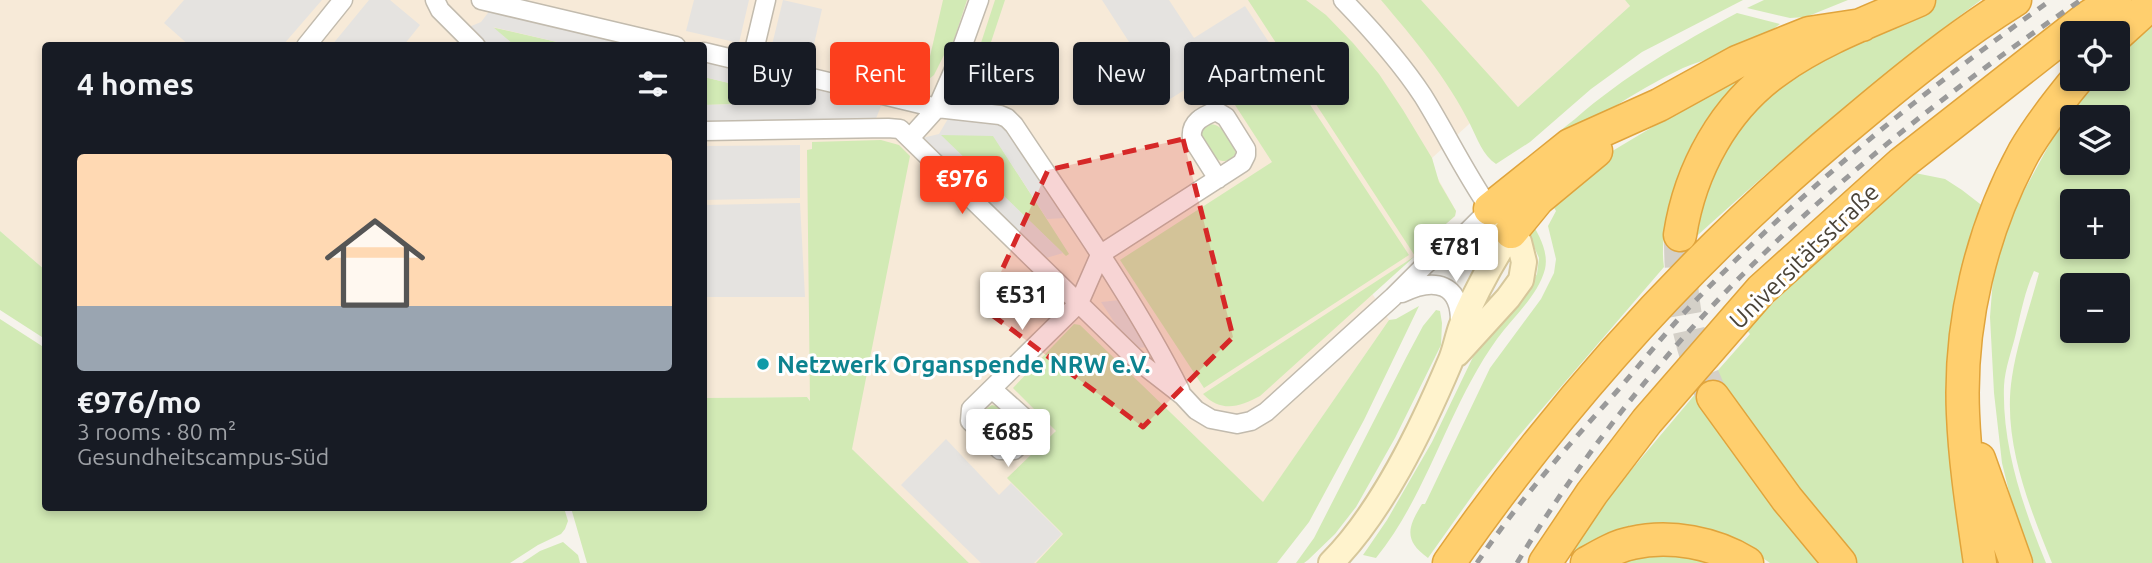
<!DOCTYPE html>
<html lang="en">
<head>
<meta charset="utf-8">
<style>
  :root { --surface:#171b24; --page:#20242c; --text:#f1f3f6; --muted:#9ea1a6; --accent:#fc3f1d }
  body { margin:0; font-family:Ubuntu,sans-serif; background:var(--page); color:var(--text); height:100vh; display:flex; flex-direction:column; font-size:26px; white-space:nowrap }
  * { box-sizing:border-box; margin:0 }
  p { font-size:23px; color:var(--muted) }
  .icon { flex:none; width:38px; height:38px; fill:none; stroke:currentColor; stroke-width:2; stroke-linecap:round; stroke-linejoin:round }
  .map { position:relative; flex:1; overflow:hidden }
  .drawer { position:absolute; left:42px; top:42px; width:665px; height:469px; display:flex; flex-direction:column; background:var(--surface); border-radius:7px; box-shadow:0 4px 10px #0003 }
  .drawer>* { flex:none }
  .banner { position:absolute; left:728px; top:42px; width:665px; height:63px; display:flex; gap:14px }
  .tools { position:absolute; left:2060px; top:21px; display:grid; gap:14px }
  .tools a { display:grid; place-items:center; width:70px; height:70px; border-radius:7px; background:var(--surface); box-shadow:0 4px 10px #0003; font-size:35px }
  .price { position:absolute; translate:-50% -60px; padding:0 16px; border-radius:7px; background:#fff; color:#222; font-size:23px; line-height:46px; filter:drop-shadow(0 2px 4px #0008) }
  .price::after { content:''; position:absolute; left:50%; top:42px; width:21px; height:16px; margin-left:-10px; background:inherit; clip-path:polygon(0 0,100% 0,50% 100%) }
  .price.active { background:var(--accent); color:#fff }
  ul { padding:0; list-style:none }
  li { display:grid; align-content:center; gap:14px; height:371px; padding:0 35px }
  li span { display:grid; place-items:center; height:217px; border-radius:7px; color:#555 }
  li>.icon { margin-inline-start:auto }
  span .icon { width:126px; height:126px; fill:#fffc; stroke-width:1 }
  li b { font-size:30px }
  h2 { display:flex; justify-content:space-between; align-items:center; height:84px; padding:0 35px; font-size:30px }
  .pill { padding:0 24px; border-radius:7px; background:var(--surface); box-shadow:0 4px 10px #0003; font-size:24px; line-height:63px }
  .pill.active { background:var(--accent); color:#fff }
  .map>svg:first-child { display:block }
</style>
</head>
<body>
<div class="map">
<svg width="2152" height="563" viewBox="0 0 2152 563">
  <rect width="100%" height="100%" fill="#f6f3ec"/>
  <path fill="#f7ead8" d="M0 0H1625L1630 6 1518 107 1504 92 1432 158 1436 175 1456 211 1455 216 1424 243 1415 256 1368 287 1389 320 1263 503 1205 563H969L893 491 852 449 807 397 704 398V46H46L45 270 0 231Z"/>
  <path fill="#d2eab5" fill-rule="evenodd" d="M943 0H967L950 52 946 51 934 75 929 79 927 87 922 91Z
    M995 0H1005L985 60 979 49Z
    M1248 0H1306L1326 15 1353 43 1379 74 1403 110 1432 158 1439 182 1456 211 1455 216 1424 243 1415 256 1260 396C1240 407 1221 413 1203 394L1415 256Z
    M1381 0H1421L1518 107 1630 6 1625 0H1743L1642 52 1591 89 1530 142 1496 164C1483 156 1477 138 1470 124 1447 78 1414 39 1381 0Z
    M1764 0H1848L1806 17 1790 18 1747 8Z
    M1933 0H1981C1878 76 1781 159 1687 245L1713 157 1780 76Z
    M1737 13 1780 24C1773 29 1766 36 1759 40 1735 54 1708 57 1683 68 1633 91 1588 126 1540 152 1550 139 1562 129 1575 119 1624 76 1679 44 1737 13Z
    M2152 25V563H2052C2029 506 2002 440 2012 377 2017 343 2030 307 2039 273L2034 271C2025 291 2021 312 2016 333 2012 350 2005 368 2004 386 2002 447 2023 507 2046 563H2034L2014 512 2002 463 1994 393 1990 317 1993 278 2005 235 2018 202 2061 123 2099 79H2118V57ZM2072 117H2118V163H2072ZM2072 201H2118V247H2072ZM2072 285H2118V331H2072Z
    M491 27 570 45H514Z
    M1276 53 1409 255 1204 388 1120 260 1272 162 1224 88Z
    M704 77 809 102 704 105Z
    M1736 77 1739 81C1700 120 1682 155 1669 208 1665 228 1661 247 1664 267L1517 438 1477 489 1428 558C1403 540 1408 527 1422 504H1425L1490 368 1541 299 1554 273 1556 259 1548 226 1556 211 1550 201 1589 165Z
    M1208 124C1223 123 1231 140 1236 153L1231 159C1226 161 1224 162 1219 160 1210 156 1200 138 1201 128Z
    M940 135H993L1069 254 1066 256Z
    M881 140 899 145 910 156 852 449 969 563H587L571 508H704V398L807 397 810 401 807 150 812 149V142Z
    M1915 173 1945 179 1962 190 1984 207 1972 258 1973 563H1848L1722 394 1712 377 1750 334 1746 329 1848 231Z
    M1530 219C1538 234 1549 251 1545 269 1538 296 1513 317 1497 339 1448 407 1429 492 1376 558L1363 555 1387 520 1432 442 1473 357 1528 289 1537 274 1539 258 1524 224Z
    M0 231 45 270V339L0 310Z
    M1419 306 1364 420 1309 522 1277 563H1036L1063 534 1007 478 1056 431 1013 388 1074 324 1080 325 1263 502 1389 320 1396 319Z
    M1436 310 1440 311 1442 323 1441 345 1395 438 1356 507 1335 534 1308 560 1304 563H1296L1314 538 1407 356 1423 326Z
    M0 319 45 348 46 508H564L568 521 565 529 561 534 538 545 510 563H0Z
    M1697 392 1703 404 1822 563H1770L1742 544 1578 553 1572 550 1606 500Z
    M992 405C1004 407 1020 422 1020 433 1007 449 993 429 982 419L983 411Z
    M563 542 578 555 580 563H522L540 551Z
    M1650 552 1685 553 1718 563H1610Z"/>
  <path fill="#e5e3e0" d="M184 0H322L283 45 190 46 164 23Z
    M369 0H390L420 25 404 45H332Z
    M694 0H749L739 43 686 31Z
    M783 0 822 9 810 62 770 53Z
    M1102 0H1169L1194 38 1245 6 1274 50 1206 96 1197 82 1167 101Z
    M491 9 646 45H570L493 27 514 45H486L470 32 469 27 481 22Z
    M704 59 883 101 875 121 704 124V105L805 102 704 77Z
    M949 117 993 119 1009 128 1066 218 1047 219 993 136 941 135 1063 253 1043 259 924 144 922 138 939 134Z
    M800 145V198L704 200V146Z
    M800 203 805 297H704V205Z
    M1120 300 1150 347 1134 348 1126 340 1101 302Z
    M946 439 999 495 1011 483 1062 534 1034 563H981L901 485Z"/>
  <g fill="none" stroke-linecap="round" stroke-linejoin="round">
    <path stroke="#d4d0c8" stroke-width="32" stroke-dasharray="32 16" stroke-linecap="butt" d="M1680 235C1680 292 1686 346 1713 397"/>
    <defs>
      <path id="street" d="M435 0 440 10 476 46
        M481 0 676 46
        M306 46 343 0
        M704 52 937 108 1000 115 1007 118 1014 125C1071 211 1133 297 1180 390
        M751 63 766 0
        M704 131 888 128 900 129 1138 361 1183 396 1196 410 1211 419 1237 424 1251 421 1266 412 1393 297 1426 264 1463 236 1490 209C1465 173 1446 133 1423 96 1400 61 1372 30 1343 0
        M910 138 937 108 955 67 979 0
        M1402 293C1435 277 1461 283 1460 324
        M992 389 1029 422 1031 434 1014 450H1000L970 421 971 409 1079 303 1100 255 1107 250 1242 163 1246 155V149L1226 117 1216 111C1203 116 1190 122 1192 138L1218 179"/>
      <path id="secondary" d="M1457 354 1508 298 1521 280 1524 262 1519 242 1502 222
        M1331 563C1382 512 1422 428 1450 362 1455 351 1457 338 1461 327 1474 294 1492 262 1511 232"/>
      <path id="highway" d="M2118 34 2152 3
        M1490 209 1570 145 1659 105 1737 62 1809 33 1862 25
        M1511 232 1538 199 1596 151
        M1680 235C1690 170 1724 107 1779 69 1821 39 1871 21 1919 0
        M1713 397 1787 499 1840 563
        M1979 459 2016 563
        M1449 563C1565 397 1702 246 1858 118 1908 76 1959 35 2015 0
        M1545 563 1592 493 1647 421 1761 290 1902 163 2087 18 2115 0
        M1587 563C1601 555 1616 546 1632 543 1670 534 1715 543 1747 563
        M1980 563C1973 514 1965 464 1963 414 1959 324 1981 231 2024 152 2039 126 2058 102 2077 79"/>
    </defs>
    <use href="#street" stroke="#c2bbae" stroke-width="21"/>
    <use href="#secondary" stroke="#d6c79b" stroke-width="28"/>
    <use href="#highway" stroke="#e0a43c" stroke-width="35"/>
    <use href="#street" stroke="#fff" stroke-width="18"/>
    <use href="#secondary" stroke="#fff3cd" stroke-width="24"/>
    <use href="#highway" stroke="#ffcf6e" stroke-width="32"/>
    <path stroke="#9a9a9a" stroke-width="5" stroke-dasharray="9 9" stroke-linecap="butt" d="M1477 563C1518 501 1568 446 1618 390 1646 358 1672 324 1702 294 1808 185 1927 88 2051 0
      M1517 563C1660 325 1854 154 2081 0"/>
  </g>
  <path fill="#d62828" fill-opacity="0.2" stroke="#d62828" stroke-width="5" stroke-dasharray="14 9" stroke-linejoin="round" d="M1183 139 1233 337 1143 427 984 309 1048 170Z"/>
  <circle fill="#0f9aa8" stroke="#fff" stroke-width="2.5" cx="763" cy="364" r="7"/>
  <g text-anchor="middle" dominant-baseline="central" stroke-width="6" stroke-linejoin="round" paint-order="stroke">
    <g font-size="24" fill="#4b4439" stroke="#fff">
      <text transform="translate(1804 256) rotate(-44)">Universitätsstraße</text>
    </g>
    <g font-size="24" font-weight="bold" fill="#0d838f" stroke="#fff" text-anchor="start">
      <text x="777" y="364">Netzwerk Organspende NRW e.V.</text>
    </g>
  </g>
</svg>
<div class="tools">
<a><svg class="icon" aria-label="locate" viewBox="0 0 24 24"><circle cx="12" cy="12" r="6"/><path d="M12 2v4M12 18v4M2 12h4M18 12h4"/></svg></a>
<a><svg class="icon" aria-label="layers" viewBox="0 0 24 24"><path d="M12 4l9 5-9 5-9-5zM3 14l9 5 9-5"/></svg></a>
<a>+</a>
<a>−</a>
</div>
<b class="price active" style="left:962px;top:216px">€976</b>
<b class="price" style="left:1456px;top:284px">€781</b>
<b class="price" style="left:1022px;top:332px">€531</b>
<b class="price" style="left:1008px;top:469px">€685</b>
<div class="banner">
<a class="pill">Buy</a>
<a class="pill active">Rent</a>
<a class="pill">Filters</a>
<a class="pill">New</a>
<a class="pill">Apartment</a>
</div>
<section class="drawer">
<h2>4 homes<svg class="icon" aria-label="filters" viewBox="0 0 24 24"><path d="M4 7h16M4 17h16"/><circle cx="9" cy="7" r="2"/><circle cx="15" cy="17" r="2"/></svg></h2>
<ul>
<li><span style="background:linear-gradient(#ffd9b3 70%,#9aa5b1 0)"><svg class="icon" aria-label="home" viewBox="0 0 24 24"><path d="M3 11l9-7 9 7M6 9v11h12V9"/></svg></span><div><b>€976/mo</b><p>3 rooms · 80 m²</p><p>Gesundheitscampus-Süd</p></div></li>
</ul>
</section>
</div>
</body>
</html>
